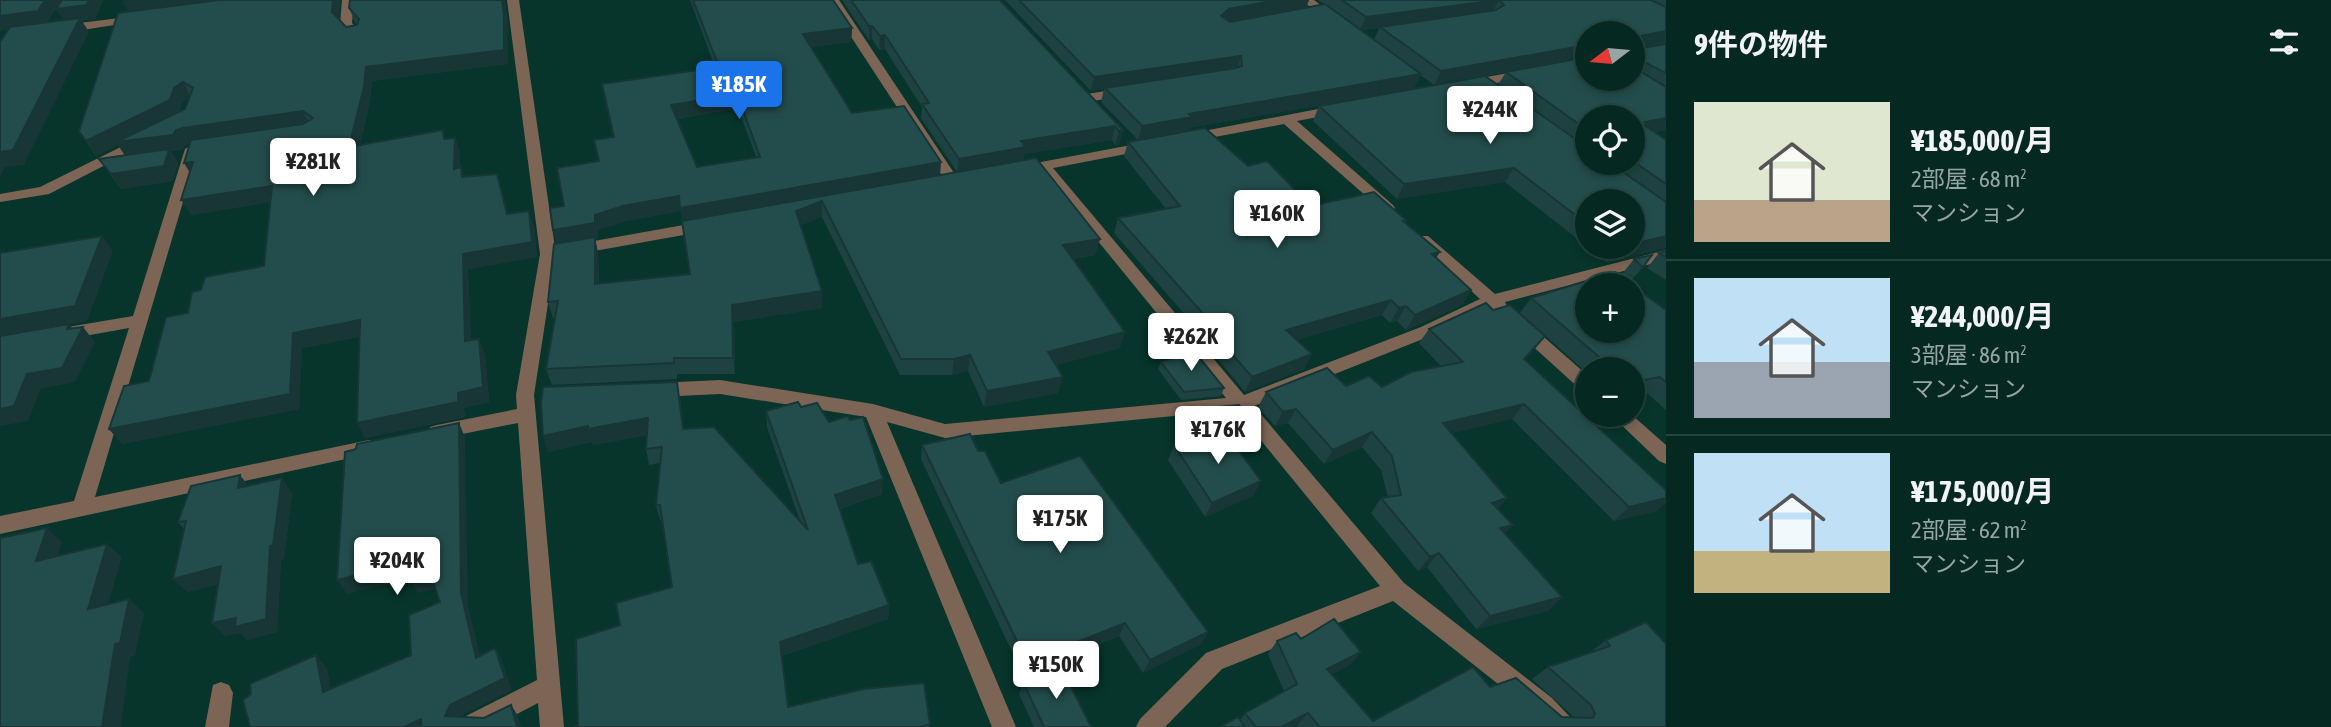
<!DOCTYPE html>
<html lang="ja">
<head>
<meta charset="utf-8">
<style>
  :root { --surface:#052820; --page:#0e3029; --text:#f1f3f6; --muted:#97a6a5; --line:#26443e; --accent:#1a73e8 }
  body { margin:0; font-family:"Asap Condensed","Noto Sans JP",sans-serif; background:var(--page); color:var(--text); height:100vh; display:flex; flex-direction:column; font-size:26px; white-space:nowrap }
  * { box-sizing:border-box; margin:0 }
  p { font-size:23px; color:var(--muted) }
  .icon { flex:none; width:38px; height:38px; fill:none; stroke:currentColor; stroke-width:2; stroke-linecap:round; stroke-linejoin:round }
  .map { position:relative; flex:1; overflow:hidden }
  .panel { display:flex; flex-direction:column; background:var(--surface); width:665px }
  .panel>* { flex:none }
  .needle { width:46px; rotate:254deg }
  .controls { position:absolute; left:1575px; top:21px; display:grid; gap:14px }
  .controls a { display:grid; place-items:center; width:70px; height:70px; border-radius:50%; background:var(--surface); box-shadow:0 4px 10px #0003,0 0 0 2px var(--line); font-size:35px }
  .price { position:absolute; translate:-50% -60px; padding:0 16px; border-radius:7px; background:#fff; color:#222; font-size:23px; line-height:46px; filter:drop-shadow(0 2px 4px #0008) }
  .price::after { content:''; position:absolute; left:50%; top:42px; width:21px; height:16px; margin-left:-10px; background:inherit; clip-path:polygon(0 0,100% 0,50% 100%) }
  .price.current { background:var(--accent); color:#fff }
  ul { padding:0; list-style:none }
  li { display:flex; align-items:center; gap:21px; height:175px; padding:0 28px }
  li+li { border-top:2px solid var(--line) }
  li span { display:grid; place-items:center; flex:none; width:196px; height:140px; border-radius:0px; color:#555 }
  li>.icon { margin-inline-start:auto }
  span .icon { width:84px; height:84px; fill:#fffc; stroke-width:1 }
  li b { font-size:30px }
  h2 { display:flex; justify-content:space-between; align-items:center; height:84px; padding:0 28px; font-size:30px }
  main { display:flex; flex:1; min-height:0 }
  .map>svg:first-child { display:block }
</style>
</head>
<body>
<main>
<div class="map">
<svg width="1666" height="727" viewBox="0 0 1666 727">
  <rect width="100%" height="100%" fill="#07352b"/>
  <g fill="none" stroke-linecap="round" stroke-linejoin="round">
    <path fill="#7d6556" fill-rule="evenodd" d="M342 0H354L352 23 362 35 360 38H352L340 24Z
      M507 0H519L555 248 706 221 714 226 706 231 555 258 534 395 564 727H540L538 703 492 727H456L460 719 537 680 518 423 437 439 430 437 428 432 430 427 437 425 517 409 516 395 540 254Z
      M827 0H839L960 182 958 185H948Z
      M1301 0H1314L1339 19 1329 21Z
      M136 16 142 19 140 21 63 33 57 29 63 25Z
      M1525 70 1529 71V77L1470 88 1464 84 1470 80Z
      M1124 88 1129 89V95L1087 102 1081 98 1087 94Z
      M1339 105 1346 109 1344 112 1297 121 1393 205 1395 208 1393 211H1383L1284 124 1188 142 1181 138 1188 134Z
      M141 137 148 141 146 144 49 194 0 202V194L40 187Z
      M1147 142 1154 146 1152 149 1053 168 1244 395 1421 327 1480 299 1418 242 1415 239 1418 236H1428L1495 294 1666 250V260L1505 302 1507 306 1505 310 1499 312 1490 308 1433 335 1254 406 1404 583 1552 698 1572 719 1576 727H1548L1536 714 1393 601 1222 669 1165 727H1136L1140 719 1206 653 1380 586 1236 410 945 438 887 422 1016 727H992L866 417 720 394 657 397 651 395 648 390 651 385 657 383 720 380 873 404 945 424 1226 398 1040 170 1020 174 1013 170 1015 167Z
      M192 145 202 149 198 152 95 497 369 440 376 442 378 447 376 452 369 454 0 534V516L74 501 129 328 62 340 54 334 62 328 133 316 185 149Z
      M1522 321 1528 323 1587 375V392L1581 390 1516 331 1514 327Z
      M1611 415H1632L1666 445V464L1659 461Z
      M221 682 229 685 233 693 229 727H205L213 685Z"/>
  </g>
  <path fill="#1e4241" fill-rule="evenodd" d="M340 0 339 18 346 27 357 25 355 22 349 8 350 0H505L508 29V64L372 81 370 101 360 145 455 138 460 153V168L461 167 464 177 497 174 508 214 534 226 537 257 468 269 471 340 485 354 489 402 464 408 465 417 365 438 359 337 302 348 299 409 122 444 109 429 149 381 201 290 264 266 270 202 191 215 190 172V143L185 145 182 150 171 151 178 163 173 181 121 189 99 159 125 155 118 145 96 156 79 131ZM189 98 185 109 180 111 182 102Z
    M690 0H833L852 28 851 42 811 47 852 113 940 175 957 172 921 118 922 107 885 49 879 50 872 39 869 40 842 0H1000L1123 130 1119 144 1115 145 1112 140 1025 154 1023 160 1100 239 1095 255 1073 259 1120 348 1056 365 1058 393 984 407 968 371 952 375H900L822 217 801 225 822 291V308L734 322 735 374H677V379L552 385 546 369 555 318H553L548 302 557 243 553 230 564 206 599 161 614 137 715 67ZM738 108 756 157 697 167 677 119ZM681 211 690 274 599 284 598 253 595 238H598V230L626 221Z
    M1005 0H1309L1306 7 1230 22 1324 4 1318 0H1666V43L1642 47 1666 44V130L1655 132 1666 140V248L1607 262 1505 182 1397 199 1313 121 1319 106 1434 85 1420 75 1414 89 1189 128 1188 131 1316 205 1406 220 1405 223 1436 258 1471 290 1462 305 1406 330 1397 321 1390 323 1382 315 1296 340 1312 354 1304 369 1245 392 1212 352 1214 348 1114 233 1118 218 1166 209 1124 156 1128 142 1138 140 1101 102 1104 89 1091 91ZM1379 28 1374 40 1360 30ZM1587 33 1633 79 1506 72 1498 85 1485 76 1587 57ZM1587 117H1633V163H1587ZM1587 201 1633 247H1587Z
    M1666 251V280L1647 268 1659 253Z
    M1634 259 1643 267 1631 281 1622 274Z
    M1531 298 1666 310V410L1646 392 1633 394V369H1587V373L1520 313Z
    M1493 310 1545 336 1525 360 1657 511 1614 521 1512 419 1451 433 1507 498 1498 509 1513 525 1505 533 1562 597 1548 611 1476 629 1427 567 1418 571 1371 513 1381 498 1388 497 1381 470 1362 447 1324 464 1288 423 1275 426 1258 407 1266 392 1346 386 1382 387 1441 366 1419 343 1429 329Z
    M1161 362 1224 388 1221 396 1181 400 1158 369Z
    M680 398 684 429 800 521 767 427 766 411 801 407 829 422 882 494 840 509 858 564 889 605 888 619 782 656 788 707 930 724V727H575L578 725 620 625 672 587 662 520H660L656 505 660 463 649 465 646 449 647 435 593 445 592 442 548 452Z
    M1197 409 1255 425 1251 432 1229 438 1261 481 1253 496 1205 517 1168 460 1174 445 1209 437 1194 417Z
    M922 445 978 451 1001 483 1208 632 1200 645 1143 673 1119 636 1023 675 921 459Z
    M248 485 292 493 284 559 281 560 277 632 248 640 241 633 225 636 219 584 187 592 184 529 178 522Z
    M1301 639 1361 652 1350 665 1332 674 1373 721 1490 687 1562 717H1574L1532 679 1548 667 1591 652 1606 640 1666 727H1299L1297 725 1293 727H1220L1240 720 1245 713 1284 691 1268 654 1277 641Z
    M1023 682 1091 727H1034L1019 694Z"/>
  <path fill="#183635" d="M45 0H61L46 25 0 31V16Z
    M89 0H104L95 19 82 21 89 32 24 165 5 167 0 177V152L65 23 56 9Z
    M127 0H242L130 14 122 1Z
    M333 0H340L338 26 332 12Z
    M502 0H505L508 29V64L372 81 370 101 356 162 349 147 366 67Z
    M1278 0H1309L1306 7 1225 22 1221 16 1229 9Z
    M1499 0 1492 13 1360 30 1366 17Z
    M869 26H872V39L869 40Z
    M852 28 851 42 804 48 803 34Z
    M1666 31V42L1633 49 1640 36Z
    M885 35V49L879 50 880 36Z
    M1587 45V57L1434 85 1441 71Z
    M1241 56 1237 70 1105 88 1104 89 1091 91 1094 77Z
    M1640 60 1633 72V64Z
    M1421 74 1414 89 1189 128 1188 131 1138 140 1142 126 1189 114Z
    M183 82 191 97 182 102 176 130 183 128 303 111 310 125 192 142 185 145 182 150 171 151 178 163 173 181 121 189 111 174 126 157 118 145 96 156 86 141Z
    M737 94 738 108 673 119 671 105Z
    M1666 118V130L1641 135 1645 122Z
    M1115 126 1112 140 1025 154 1023 161 957 173 959 159 1021 141Z
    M1123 130 1119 144 1115 145 1119 131Z
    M455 138 460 153 459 184 454 169Z
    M193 162V178L184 163Z
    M941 162 940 176 682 222 681 211 626 221 598 230V238H595L598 253 599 300 557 245 553 230 623 206 679 196Z
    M1514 168 1505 182 1397 199 1404 184Z
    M272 186 280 201 191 215 181 200Z
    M822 201V217L797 227 796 211Z
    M529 211 534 226 537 257 468 269 472 356 465 341 463 254Z
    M102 236 113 251 87 321 69 324 78 336 83 327 95 342 75 382 41 389 28 421 0 426V409L27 374 0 336V319Z
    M1666 236V248L1607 262 1619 248 1633 247V244Z
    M1100 239 1095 255 1059 261 1063 245Z
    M1440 252 1431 266 1432 254Z
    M1471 290 1462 305 1406 330 1415 315Z
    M822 291V308L734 322 735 374 733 358 732 305Z
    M1391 300 1382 315 1278 345 1286 330Z
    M1406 306 1397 321 1390 323 1399 308Z
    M360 320 368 335 302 348 299 409 122 444 109 429 293 333Z
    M1125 332 1120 348 1044 368 1048 352Z
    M1545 336 1533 351 1513 373 1524 359Z
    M479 339 485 354 489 402 464 408 465 417 365 438 357 423 458 393Z
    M1312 354 1304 369 1245 392 1252 377Z
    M970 355 968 371 952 375 954 359Z
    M1063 377 1058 393 984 407 987 391Z
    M1524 404 1512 419 1432 438 1443 423Z
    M1296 409 1288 423 1275 426 1283 412Z
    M648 418 651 434 593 445 592 442 548 452 543 436 588 426Z
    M459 423 465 437 468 606 484 670 476 658 461 593Z
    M1255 425 1251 432 1213 442 1216 434Z
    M1372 432 1362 447 1324 464 1333 450Z
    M240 475 251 489 238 488Z
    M282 478 292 493 284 559 281 560 277 632 248 640 241 633 225 636 212 623Z
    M883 479 882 494 835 510V495Z
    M1261 481 1253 496 1205 517 1212 503Z
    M1507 498 1495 512 1492 503Z
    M1666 498V503L1657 511 1614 521 1629 507Z
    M1513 525 1500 538V528Z
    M47 528 62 542 52 575 36 561Z
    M107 544 122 557 103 622 88 609Z
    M1439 553 1427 567 1418 571 1430 557Z
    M410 562 418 576 347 594 337 580Z
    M221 566 233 580 187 592 173 579Z
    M430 574 438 588 418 593 410 580Z
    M1562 597 1548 611 1476 629 1490 616Z
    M129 599 144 613 135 656 130 657 121 727H102L115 644Z
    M889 605 888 619 781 656 780 642Z
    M1125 623 1119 636 1023 675 1027 662Z
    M1208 632 1200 645 1143 673 1150 660Z
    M495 648 502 660 512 690 459 717 445 716 450 705Z
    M1361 652 1350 665 1316 681 1327 669Z
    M316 655 327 668 334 704 323 692Z
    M511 705 518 716 521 727H517Z
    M1308 713 1297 725 1293 727H1281Z
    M421 719 427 727H404Z"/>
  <path fill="#234d4c" stroke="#183635" stroke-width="2" fill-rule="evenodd" d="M0 0H45L38 11 0 16Z
    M62 0H89L87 5 56 9Z
    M219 0H333L332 12 346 27 357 25 359 19 349 8 350 0H502L504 16V50L366 67 364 87 349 147 443 130 444 139 455 138 454 169 461 167 462 177 497 174 507 214 529 211 532 242 463 254 465 341 479 339 483 387 458 393V402L357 423 360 320 293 333 290 394 109 429 124 386 149 381 166 317 188 313 192 292 201 290 205 277 264 266 272 186 181 200 193 162 184 163 191 140 303 124 313 118 303 111 183 128 176 130 173 135 116 142 185 109 193 88 183 82 174 88 170 100 86 141 79 131 118 13Z
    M693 0H833L852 28 803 34 852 113 904 106 941 162 680 208 679 196 623 206 595 215V223L553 230 550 208 564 206 557 168 599 161 594 140 614 137 602 84 719 67ZM737 94 760 157 697 167 671 105Z
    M851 0H1000L1123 130 1119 131 1115 126 1021 141 1026 147 959 159 922 104 929 103 885 35 880 36 872 26H869Z
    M1019 0H1278L1229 9 1221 16 1230 22 1325 4 1421 74 1189 114 1192 117 1142 126 1105 88 1236 68 1242 66 1241 56 1094 77Z
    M1342 0H1499L1366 17Z
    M1499 0H1651L1666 7V31L1640 36V45L1643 48 1666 44V73L1640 60 1633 64V33H1587V45L1441 71 1380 27 1496 10 1504 5Z
    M80 18 13 150 0 152V42L10 27Z
    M1587 57V79H1633V67L1666 87V118L1645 122 1649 125H1644L1666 140V184L1633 161V117H1587V130L1506 72Z
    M1485 76 1587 147V163H1610L1666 202V236L1633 244V201H1587V224L1514 168 1404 184 1319 106Z
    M1205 128 1248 166 1267 161 1302 197 1308 196 1316 205 1374 192 1406 220 1403 221 1440 252 1432 254 1471 290 1415 315 1406 306 1399 308 1391 300 1286 330 1312 354 1252 377 1218 338 1223 336 1118 218 1180 206 1128 142Z
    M169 149 164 166 111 174 99 159Z
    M1036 158 1100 239 1063 245 1125 332 1048 352 1063 377 987 391 970 355 954 359H901L822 201 796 211 822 291 732 305 733 358H674V363L546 369 558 301 548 302 554 244 595 237V284L690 274 682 221Z
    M102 236 75 306 0 319V253Z
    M1666 251V257L1659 253Z
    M1652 255 1643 267 1634 259Z
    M1615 272 1632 285H1587V331H1633V286L1666 310V382L1660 377 1633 382V369H1613L1531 298Z
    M1486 303 1493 310 1510 305 1545 336 1524 359 1666 490V498L1629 507 1524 404 1443 423 1507 498 1492 503 1513 525 1500 528 1562 597 1490 616 1439 553 1430 557 1381 498 1401 495 1392 456 1372 432 1333 450 1296 409 1283 412 1266 392 1327 368 1346 386 1369 376 1382 387 1411 372 1463 362 1429 329Z
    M69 324 67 329 83 327 62 368 27 374 14 406 0 409V336Z
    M1194 351 1224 388 1184 392 1161 362Z
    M677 382 683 429 714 427 808 530 766 411 798 402 801 407 817 403 829 422 848 416 850 420 863 417 883 479 835 495 858 564 871 561 889 605 780 642 788 707 863 689 924 683 930 724 920 727H575L578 725 576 639 620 625 616 603 672 587 660 505H656L662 447 646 449 648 418 588 429V426L543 436 541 403 543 387Z
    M1239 405 1255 425 1216 434 1197 409Z
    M459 423 461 593 476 658 495 648 505 678 450 705 445 716 484 718 511 705 517 727H421V719L404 727H250L243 700 251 694 250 684 316 655 323 692 411 655 409 615 440 602 430 574 410 580V562L337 580 345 452 356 449 357 444Z
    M1226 433 1261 481 1212 503 1174 445Z
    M970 434 978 451H985L1001 483 1080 456 1208 632 1150 660 1125 623 1027 662 922 445Z
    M240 475 238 488 282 478 273 545 270 546 266 619 235 627 236 618 212 623 221 566 173 579 186 521 178 522 191 486Z
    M47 528 36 561 107 544 88 609 129 599 120 643 115 644 102 727H0V538Z
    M1334 619 1361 652 1327 669 1373 721 1473 667 1490 687 1516 678 1562 717 1593 718 1595 714 1591 705 1548 667 1610 646 1606 640 1646 622 1666 644V727H1320L1308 713 1281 727H1256L1245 713 1297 684 1277 641 1296 633 1301 639Z
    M1063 670 1091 727H1044L1023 682Z
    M1238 717 1245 727H1220Z"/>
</svg>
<div class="controls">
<a><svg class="needle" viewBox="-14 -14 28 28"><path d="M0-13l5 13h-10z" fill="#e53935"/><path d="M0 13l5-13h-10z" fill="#97a6a5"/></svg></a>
<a><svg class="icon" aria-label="locate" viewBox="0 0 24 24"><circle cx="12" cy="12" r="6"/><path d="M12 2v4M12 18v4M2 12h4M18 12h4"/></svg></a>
<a><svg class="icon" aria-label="layers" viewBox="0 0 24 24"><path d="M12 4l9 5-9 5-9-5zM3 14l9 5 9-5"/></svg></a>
<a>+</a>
<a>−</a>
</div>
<b class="price current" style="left:739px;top:121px">¥185K</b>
<b class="price" style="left:1490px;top:146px">¥244K</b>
<b class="price" style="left:313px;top:198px">¥281K</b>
<b class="price" style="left:1277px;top:250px">¥160K</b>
<b class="price" style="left:1191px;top:373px">¥262K</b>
<b class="price" style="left:1218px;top:466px">¥176K</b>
<b class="price" style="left:1060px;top:555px">¥175K</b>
<b class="price" style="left:397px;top:597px">¥204K</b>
<b class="price" style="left:1056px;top:701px">¥150K</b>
</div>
<section class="panel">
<h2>9件の物件<svg class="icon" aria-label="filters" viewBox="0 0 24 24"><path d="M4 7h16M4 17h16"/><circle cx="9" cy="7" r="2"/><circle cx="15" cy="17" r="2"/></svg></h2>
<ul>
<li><span style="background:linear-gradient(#dfe7d0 70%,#b9a48a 0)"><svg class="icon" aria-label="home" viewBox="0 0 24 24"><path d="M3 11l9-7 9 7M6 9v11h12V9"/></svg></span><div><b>¥185,000/月</b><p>2部屋 · 68 m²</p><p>マンション</p></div></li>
<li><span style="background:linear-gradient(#bfe0f5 60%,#9aa5b1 0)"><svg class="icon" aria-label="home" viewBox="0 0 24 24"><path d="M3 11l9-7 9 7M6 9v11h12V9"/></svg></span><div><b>¥244,000/月</b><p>3部屋 · 86 m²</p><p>マンション</p></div></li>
<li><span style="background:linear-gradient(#bfe0f5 70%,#c2b280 0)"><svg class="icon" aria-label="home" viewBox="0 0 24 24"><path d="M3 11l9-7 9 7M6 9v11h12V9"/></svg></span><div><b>¥175,000/月</b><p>2部屋 · 62 m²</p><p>マンション</p></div></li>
</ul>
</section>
</main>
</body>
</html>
